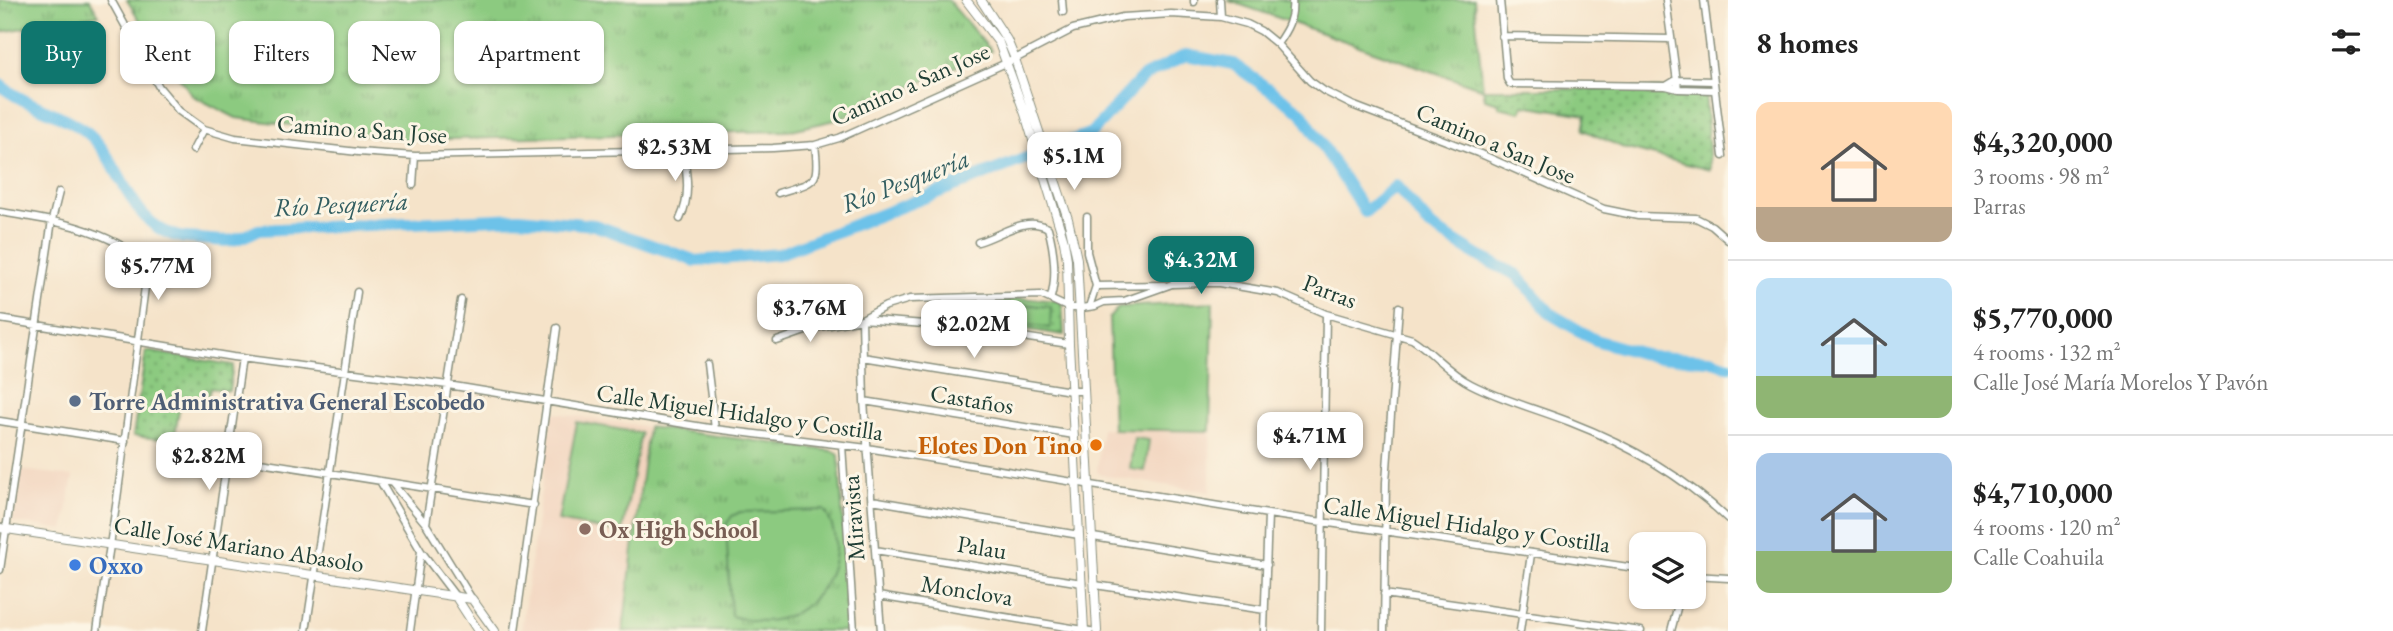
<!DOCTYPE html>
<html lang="en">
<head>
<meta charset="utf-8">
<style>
  :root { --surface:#fff; --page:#f6f6f6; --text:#222; --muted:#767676; --line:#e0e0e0; --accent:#0f766e }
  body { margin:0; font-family:"EB Garamond",serif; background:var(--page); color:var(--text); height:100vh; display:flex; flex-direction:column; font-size:26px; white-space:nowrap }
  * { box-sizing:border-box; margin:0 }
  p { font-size:23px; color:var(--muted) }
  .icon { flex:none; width:38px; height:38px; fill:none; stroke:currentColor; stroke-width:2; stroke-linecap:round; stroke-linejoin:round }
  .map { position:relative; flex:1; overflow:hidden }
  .sheet { display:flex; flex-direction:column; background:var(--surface); width:665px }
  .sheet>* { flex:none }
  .hud { position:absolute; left:21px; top:21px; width:665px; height:63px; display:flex; gap:14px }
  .tools { position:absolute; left:1629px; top:532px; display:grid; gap:14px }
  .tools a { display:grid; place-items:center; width:77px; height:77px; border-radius:14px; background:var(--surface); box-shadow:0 2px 5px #0004; font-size:35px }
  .price { position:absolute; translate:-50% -60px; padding:0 16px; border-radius:14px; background:#fff; color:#222; font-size:23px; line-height:46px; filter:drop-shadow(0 2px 4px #0008) }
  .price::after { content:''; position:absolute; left:50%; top:42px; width:21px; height:16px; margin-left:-10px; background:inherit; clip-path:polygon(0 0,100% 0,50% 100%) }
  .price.current { background:var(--accent); color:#fff }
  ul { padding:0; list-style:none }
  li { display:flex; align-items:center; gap:21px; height:175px; padding:0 28px }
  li+li { border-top:2px solid var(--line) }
  li span { display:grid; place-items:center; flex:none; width:196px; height:140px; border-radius:14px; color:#555 }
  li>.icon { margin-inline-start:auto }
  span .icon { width:84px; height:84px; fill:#fffc; stroke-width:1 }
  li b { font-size:30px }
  h2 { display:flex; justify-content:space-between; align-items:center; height:84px; padding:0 28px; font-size:30px }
  .chip { padding:0 24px; border-radius:14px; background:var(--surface); box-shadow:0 2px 5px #0004; font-size:24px; line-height:63px }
  .chip.current { background:var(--accent); color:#fff }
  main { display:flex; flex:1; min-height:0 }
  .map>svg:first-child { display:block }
</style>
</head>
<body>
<main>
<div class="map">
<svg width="1728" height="631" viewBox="0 0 1728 631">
  <defs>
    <pattern id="grass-tufts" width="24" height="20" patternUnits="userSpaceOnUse" patternTransform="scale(1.75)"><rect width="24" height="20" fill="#8cca80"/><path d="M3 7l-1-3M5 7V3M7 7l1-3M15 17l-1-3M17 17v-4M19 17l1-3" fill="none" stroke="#72a56a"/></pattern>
    <pattern id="park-dots" width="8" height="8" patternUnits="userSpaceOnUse" patternTransform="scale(1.75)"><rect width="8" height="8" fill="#8cca80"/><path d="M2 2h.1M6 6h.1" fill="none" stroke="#72a56a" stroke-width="1.8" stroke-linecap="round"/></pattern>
  </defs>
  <rect width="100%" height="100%" fill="#fcf5e5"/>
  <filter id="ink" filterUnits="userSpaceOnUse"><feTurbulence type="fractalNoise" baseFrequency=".0143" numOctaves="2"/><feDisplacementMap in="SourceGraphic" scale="14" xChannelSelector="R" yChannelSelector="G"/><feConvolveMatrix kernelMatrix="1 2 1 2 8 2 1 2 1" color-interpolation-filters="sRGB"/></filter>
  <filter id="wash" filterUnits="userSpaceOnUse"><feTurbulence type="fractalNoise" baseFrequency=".00686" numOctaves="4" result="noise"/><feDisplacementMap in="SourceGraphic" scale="28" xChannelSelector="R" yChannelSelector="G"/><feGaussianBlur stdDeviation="1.57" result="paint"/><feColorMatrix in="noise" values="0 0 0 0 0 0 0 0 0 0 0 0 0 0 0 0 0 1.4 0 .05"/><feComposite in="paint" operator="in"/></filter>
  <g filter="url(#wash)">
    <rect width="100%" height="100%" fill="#f5e3c9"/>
    <path fill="#f2d4be" d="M555 413 648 427 622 631H521L552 415Z
      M1102 428 1210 431V492L1101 475 1097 471Z
      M20 470 73 476 64 530 13 522Z"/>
    <path fill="url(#grass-tufts)" stroke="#56845a" stroke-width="2" d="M0 0H90L99 15 0 32Z
      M127 0H948L991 51 840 119 787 131 409 140 236 118 193 96 157 48Z
      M1227 0H1474L1483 89Z
      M648 427 833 451 839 455 849 631H623Z"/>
    <path fill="url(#park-dots)" stroke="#56845a" stroke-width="2" d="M1483 89H1705L1710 170 1624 148 1583 130 1586 115 1523 105 1521 112 1499 107V103L1485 99Z
      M1015 298 1062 301 1064 335 952 318 953 311 980 300Z
      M146 351 233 365 229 391 211 388 206 401 181 398 174 441 133 436Z"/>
    <path fill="#8cca80" stroke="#56845a" stroke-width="2" d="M1213 302 1210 431 1113 429 1109 318 1119 307Z
      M1019 304 1051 307 1050 328 1017 323Z
      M577 422 641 433 622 533 558 521Z
      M1134 438 1149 440 1145 471 1130 469Z
      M824 510C852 550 824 608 779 619 764 623 746 620 731 616L726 525 732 516 740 512Z"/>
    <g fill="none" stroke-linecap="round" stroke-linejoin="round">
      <path stroke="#6dc2e9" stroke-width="12" d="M0 85C27 107 62 112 89 134 123 164 129 226 180 237 187 239 194 238 201 239 229 242 232 243 258 230L519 218 594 225 696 261 779 254 1091 133 1143 77 1186 55 1233 64 1301 112 1365 212 1396 186 1430 226 1480 257 1517 275 1551 314 1595 340 1654 357 1710 360 1728 366"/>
    </g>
  </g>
  <g filter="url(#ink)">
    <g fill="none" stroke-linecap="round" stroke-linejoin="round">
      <defs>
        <path id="street" d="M111 0 159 87 179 111 204 129 235 138 358 152 415 156 773 148 815 145 839 138 1015 59 1073 29 1123 17 1171 14 1221 17 1247 24 1261 31 1277 44 1310 81 1324 91 1352 105 1483 155 1604 209 1638 216 1696 218 1712 226 1728 240
          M1062 0 1063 12
          M1194 0V2
          M1220 0 1221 17
          M1500 0 1507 79 1510 84 1666 86 1678 89 1714 90
          M1666 0 1678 89
          M1704 0 1723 156
          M1502 36 1670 39
          M1277 44C1287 30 1294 18 1292 0
          M1666 86 1676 80 1713 81
          M193 150 204 129
          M413 185 415 156
          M778 193C815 181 820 186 815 145
          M0 212C53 220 106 228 148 264L117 499 97 631
          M1087 217V252L1096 286 1089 307
          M680 219C691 196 687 174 683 150
          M978 242C1001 236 1024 215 1048 228 1054 249 1057 276 1051 297
          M1096 286 1164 285
          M0 319 233 357 448 385 715 429 867 448 1268 514 1642 569
          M777 341 814 328 862 319 886 306 910 299 1041 295 1069 308H1081L1095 306 1104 302 1124 301 1172 284 1204 283H1219L1278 293 1326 314 1412 339C1433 352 1447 372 1471 384 1502 400 1537 409 1570 422 1627 444 1684 477 1728 519
          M863 357 1071 391H1084
          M707 364 715 429
          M864 401 1074 435
          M0 421 125 441
          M842 445 854 631
          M228 457 534 505
          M380 481 421 551 456 597
          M392 483 426 524 472 599
          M872 500 1079 535
          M426 524 461 300
          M1093 537 1267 565
          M875 550 1082 583
          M0 570 52 220 59 192
          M1694 576 1728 578
          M1095 585 1265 610
          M1384 594 1641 631
          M878 596 1090 631
          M202 631 242 358
          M306 631 357 292
          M410 631 421 551
          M515 631 557 328
          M881 631 864 401 862 319 949 326 1069 344
          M1264 631 1268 514
          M1321 631 1326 314
          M1384 631 1386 482 1399 307
          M1520 631 1531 554
          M1671 631 1680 597"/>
        <path id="secondary" d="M966 0 999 43 1025 114 1064 241 1067 259 1069 344 1084 631
          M981 0 1007 40 1015 59 1068 219 1077 259 1097 631
          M0 528 472 599 495 631
          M456 597 478 631"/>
      </defs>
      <use href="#street" stroke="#8a907e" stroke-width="9"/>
      <use href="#secondary" stroke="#8a907e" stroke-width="10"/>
      <use href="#street" stroke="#fff" stroke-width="6"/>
      <use href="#secondary" stroke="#fff" stroke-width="8"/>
    </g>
  </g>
  <circle fill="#5c6f8a" stroke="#fcf5e5" stroke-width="2.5" cx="75" cy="401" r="7"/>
  <circle fill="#e8710a" stroke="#fcf5e5" stroke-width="2.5" cx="1096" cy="445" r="7"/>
  <circle fill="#8d6e63" stroke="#fcf5e5" stroke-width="2.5" cx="585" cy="529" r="7"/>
  <circle fill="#3f7fe0" stroke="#fcf5e5" stroke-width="2.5" cx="75" cy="565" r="7"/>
  <g text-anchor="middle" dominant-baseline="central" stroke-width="6" stroke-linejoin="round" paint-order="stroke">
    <g font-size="24" fill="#1f3d34" stroke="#fcf5e5">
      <text transform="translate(910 84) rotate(-24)">Camino a San Jose</text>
      <text transform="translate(362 129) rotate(4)">Camino a San Jose</text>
      <text transform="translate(1496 143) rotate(23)">Camino a San Jose</text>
      <text transform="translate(1330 291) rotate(21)">Parras</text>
      <text transform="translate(972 399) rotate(9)">Castaños</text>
      <text transform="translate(740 412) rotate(8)">Calle Miguel Hidalgo y Costilla</text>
      <text transform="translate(853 518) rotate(-94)">Miravista</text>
      <text transform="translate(1467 524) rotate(8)">Calle Miguel Hidalgo y Costilla</text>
      <text transform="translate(239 544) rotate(9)">Calle José Mariano Abasolo</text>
      <text transform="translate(982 547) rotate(9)">Palau</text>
      <text transform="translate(967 590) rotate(9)">Monclova</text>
    </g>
    <g font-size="24" font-weight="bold" fill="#4e5e75" stroke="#fcf5e5" text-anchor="start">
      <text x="89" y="401">Torre Administrativa General Escobedo</text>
    </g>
    <g font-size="24" font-weight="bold" fill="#c56008" stroke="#fcf5e5" text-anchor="end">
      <text x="1082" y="445">Elotes Don Tino</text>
    </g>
    <g font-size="24" font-weight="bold" fill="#785e54" stroke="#fcf5e5" text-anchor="start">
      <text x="599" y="529">Ox High School</text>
    </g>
    <g font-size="24" font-weight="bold" fill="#366cbe" stroke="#fcf5e5" text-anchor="start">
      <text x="89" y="565">Oxxo</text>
    </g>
    <g font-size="26" font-style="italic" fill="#325e61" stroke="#fcf5e5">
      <text transform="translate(905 181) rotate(-21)">Río Pesquería</text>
      <text transform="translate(341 204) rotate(-3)">Río Pesquería</text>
    </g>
  </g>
</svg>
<div class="tools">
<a><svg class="icon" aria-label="layers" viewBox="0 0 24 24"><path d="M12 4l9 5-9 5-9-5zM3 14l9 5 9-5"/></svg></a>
</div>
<b class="price" style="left:675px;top:183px">$2.53M</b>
<b class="price" style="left:1074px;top:192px">$5.1M</b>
<b class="price current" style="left:1201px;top:296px">$4.32M</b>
<b class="price" style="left:158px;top:302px">$5.77M</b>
<b class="price" style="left:810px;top:344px">$3.76M</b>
<b class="price" style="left:974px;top:360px">$2.02M</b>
<b class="price" style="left:1310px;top:472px">$4.71M</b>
<b class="price" style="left:209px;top:492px">$2.82M</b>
<div class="hud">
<a class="chip current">Buy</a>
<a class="chip">Rent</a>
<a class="chip">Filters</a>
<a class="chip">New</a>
<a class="chip">Apartment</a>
</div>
</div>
<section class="sheet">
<h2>8 homes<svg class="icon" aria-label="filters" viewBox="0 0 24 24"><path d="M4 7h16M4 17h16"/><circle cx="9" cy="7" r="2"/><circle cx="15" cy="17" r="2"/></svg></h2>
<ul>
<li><span style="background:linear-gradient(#ffd9b3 75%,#b9a48a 0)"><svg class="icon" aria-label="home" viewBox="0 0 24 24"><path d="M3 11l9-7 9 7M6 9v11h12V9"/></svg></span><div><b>$4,320,000</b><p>3 rooms · 98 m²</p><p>Parras</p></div></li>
<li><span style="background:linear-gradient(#bfe0f5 70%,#8fb573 0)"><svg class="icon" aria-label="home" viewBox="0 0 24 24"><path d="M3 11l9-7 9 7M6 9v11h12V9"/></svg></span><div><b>$5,770,000</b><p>4 rooms · 132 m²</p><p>Calle José María Morelos Y Pavón</p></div></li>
<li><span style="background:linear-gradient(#a9c7e8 70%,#8fb573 0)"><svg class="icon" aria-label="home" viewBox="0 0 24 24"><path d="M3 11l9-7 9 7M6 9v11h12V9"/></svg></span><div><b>$4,710,000</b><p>4 rooms · 120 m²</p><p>Calle Coahuila</p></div></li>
</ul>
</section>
</main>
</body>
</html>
